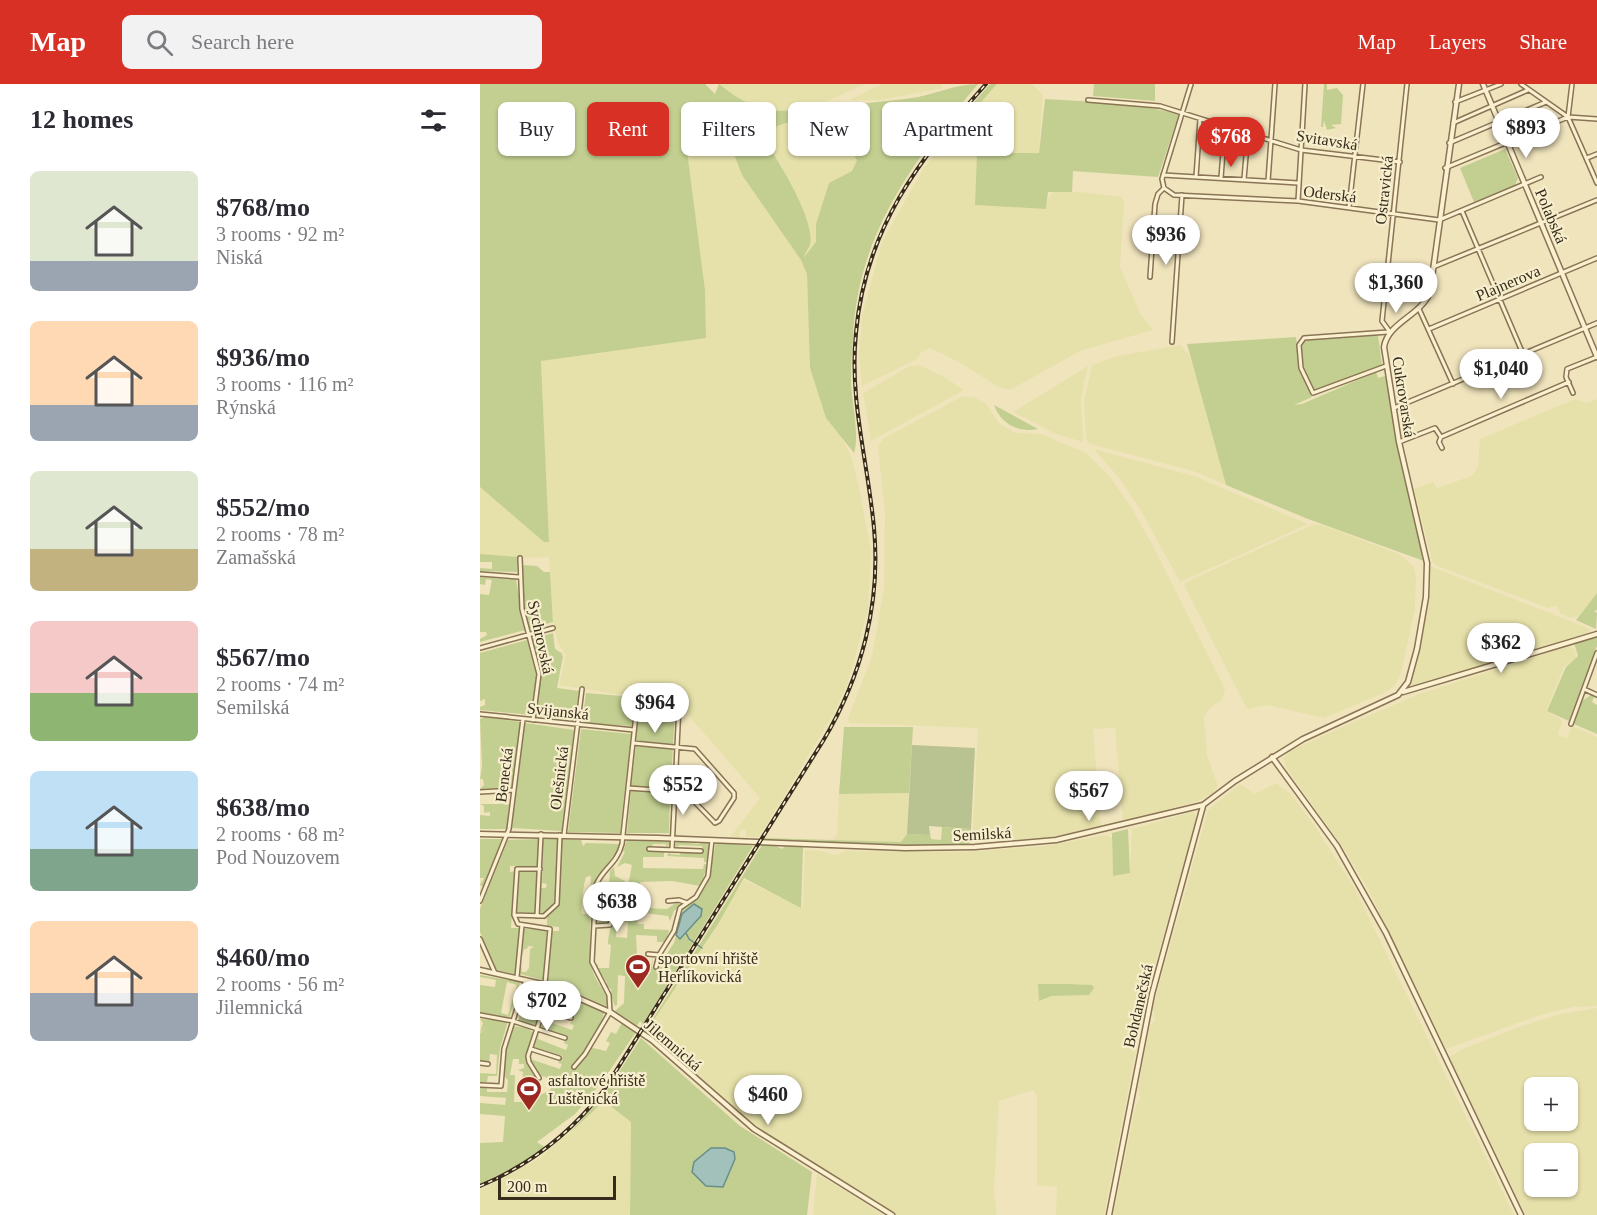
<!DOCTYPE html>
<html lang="en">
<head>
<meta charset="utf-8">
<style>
  :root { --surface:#fff; --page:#f2f2f3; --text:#2b2b33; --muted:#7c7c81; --accent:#d93025 }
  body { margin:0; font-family:"Times New Roman",serif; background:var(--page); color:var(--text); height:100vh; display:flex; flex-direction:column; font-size:22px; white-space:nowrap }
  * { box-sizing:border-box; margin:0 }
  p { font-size:20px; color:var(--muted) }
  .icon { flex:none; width:33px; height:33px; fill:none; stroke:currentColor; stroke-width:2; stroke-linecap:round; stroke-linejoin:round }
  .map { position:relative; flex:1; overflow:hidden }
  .panel { display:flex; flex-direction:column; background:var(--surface); width:480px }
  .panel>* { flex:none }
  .top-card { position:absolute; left:18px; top:18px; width:570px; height:54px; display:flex; gap:12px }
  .buttons { position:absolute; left:1044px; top:993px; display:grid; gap:12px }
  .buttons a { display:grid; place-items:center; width:54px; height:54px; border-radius:9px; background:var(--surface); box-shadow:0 2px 4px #0004; font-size:30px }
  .scale { position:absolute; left:18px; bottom:15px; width:118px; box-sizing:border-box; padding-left:6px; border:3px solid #372b1b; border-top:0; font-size:16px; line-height:21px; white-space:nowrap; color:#372b1b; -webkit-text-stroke:4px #f7eecd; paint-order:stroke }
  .price { position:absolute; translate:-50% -51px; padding:0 14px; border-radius:21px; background:#fff; color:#222; font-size:20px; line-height:39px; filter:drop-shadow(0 2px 3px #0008) }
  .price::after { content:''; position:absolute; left:50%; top:36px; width:18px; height:14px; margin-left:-9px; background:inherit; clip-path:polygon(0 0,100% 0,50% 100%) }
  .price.current { background:var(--accent); color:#fff }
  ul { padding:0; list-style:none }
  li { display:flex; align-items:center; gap:18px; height:150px; padding:0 30px }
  li span { display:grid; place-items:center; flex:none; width:168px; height:120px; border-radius:9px; color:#555 }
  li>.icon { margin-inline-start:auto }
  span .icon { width:72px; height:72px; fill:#fffc; stroke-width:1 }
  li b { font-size:26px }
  h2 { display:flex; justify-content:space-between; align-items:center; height:72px; padding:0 30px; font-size:26px }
  .tag { padding:0 21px; border-radius:9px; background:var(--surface); box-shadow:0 2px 4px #0004; font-size:21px; line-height:54px }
  .tag.current { background:var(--accent); color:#fff }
  header { display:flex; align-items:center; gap:36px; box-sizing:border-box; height:84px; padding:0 30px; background:var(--accent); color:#fff }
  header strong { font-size:28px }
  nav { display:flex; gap:33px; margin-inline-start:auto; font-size:21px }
  .search { width:420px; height:54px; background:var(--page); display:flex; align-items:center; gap:15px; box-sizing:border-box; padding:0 21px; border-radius:9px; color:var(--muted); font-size:22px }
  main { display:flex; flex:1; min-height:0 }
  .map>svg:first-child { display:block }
</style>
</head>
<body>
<header>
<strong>Map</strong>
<div class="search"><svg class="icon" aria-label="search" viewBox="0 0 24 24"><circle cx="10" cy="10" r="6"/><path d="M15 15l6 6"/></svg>Search here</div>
<nav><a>Map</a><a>Layers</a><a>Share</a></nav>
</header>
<main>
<section class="panel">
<h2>12 homes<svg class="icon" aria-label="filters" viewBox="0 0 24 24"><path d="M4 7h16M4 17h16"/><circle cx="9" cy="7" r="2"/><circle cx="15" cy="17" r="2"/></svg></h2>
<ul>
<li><span style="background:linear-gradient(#dfe7d0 75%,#9aa5b1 0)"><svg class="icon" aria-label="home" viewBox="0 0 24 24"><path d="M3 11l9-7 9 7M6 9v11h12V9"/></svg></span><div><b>$768/mo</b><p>3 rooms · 92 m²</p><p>Niská</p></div></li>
<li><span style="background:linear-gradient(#ffd9b3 70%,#9aa5b1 0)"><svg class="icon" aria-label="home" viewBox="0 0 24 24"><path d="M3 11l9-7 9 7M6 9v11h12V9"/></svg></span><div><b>$936/mo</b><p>3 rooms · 116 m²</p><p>Rýnská</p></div></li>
<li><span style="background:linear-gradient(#dfe7d0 65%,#c2b280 0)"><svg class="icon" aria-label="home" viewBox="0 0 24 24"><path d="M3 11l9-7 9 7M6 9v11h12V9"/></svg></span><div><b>$552/mo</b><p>2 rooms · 78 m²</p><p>Zamašská</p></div></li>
<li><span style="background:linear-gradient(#f6c9c9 60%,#8fb573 0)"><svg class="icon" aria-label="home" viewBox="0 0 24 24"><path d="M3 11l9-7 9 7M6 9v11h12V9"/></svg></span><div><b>$567/mo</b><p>2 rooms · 74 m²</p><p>Semilská</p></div></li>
<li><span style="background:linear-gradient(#bfe0f5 65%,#7fa58c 0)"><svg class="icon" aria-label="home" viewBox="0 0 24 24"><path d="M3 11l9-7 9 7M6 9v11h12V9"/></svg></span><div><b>$638/mo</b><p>2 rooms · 68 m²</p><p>Pod Nouzovem</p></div></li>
<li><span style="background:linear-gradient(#ffd9b3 60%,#9aa5b1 0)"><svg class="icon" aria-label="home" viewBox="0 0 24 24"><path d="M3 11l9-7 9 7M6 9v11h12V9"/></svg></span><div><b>$460/mo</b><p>2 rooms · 56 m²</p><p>Jilemnická</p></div></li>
</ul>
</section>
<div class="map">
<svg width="1117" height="1131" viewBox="0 0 1117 1131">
  <rect width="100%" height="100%" fill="#f0e4bd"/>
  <path fill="#e6e1aa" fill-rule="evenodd" d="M239 0H385L332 24 310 28 283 25 263 19Z
    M402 0H460L463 4 400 16H369Z
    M517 0H552L563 11 559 66 558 69H497L495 121 566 125 569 112 573 108H600L642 113 644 118 640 183 661 231 673 246 600 267 530 306 518 303 481 279 450 264 441 268 437 275 382 302 379 272 382 232 402 158 443 85Z
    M348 26 355 44 377 76 372 87 349 99 336 140V158L321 176 327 190 330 284 346 334 362 354 371 372 379 403 391 466 388 526 368 598 355 628 279 753H266V746H260L259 753 251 752 280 714 203 625 200 615 135 610 79 601 86 571 78 559 74 544 69 473 45 474 0 470V403L64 458 67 423 61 276 226 254 225 206 206 59 248 52 258 81 321 175 303 84 280 48Z
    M701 261 710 273 746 401 713 387 610 360 606 355 604 317 612 281 637 272Z
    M439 281 464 293 484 306 391 357 383 309 430 282Z
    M608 282 601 314 603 358 576 350 533 328Z
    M483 312 496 314 506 320 519 339 535 349 561 350 606 369 630 393 651 423 672 460 745 605 742 616 731 623 724 632 727 671 738 702 733 709 718 717 643 738 635 644 613 645 621 742 566 754 497 758 493 744 498 644 369 639 368 634 392 572 404 504 405 431 398 362 404 354Z
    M1095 315 1107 319 1117 315V509L1098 532 1090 534 1080 529 1077 522 1068 524 955 481 952 477 934 405 953 398 957 404 992 392 998 383 1000 355Z
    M614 365 714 392 828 440 700 498 660 425 640 395Z
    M834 440 845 442 919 470 934 483 936 493 935 525 921 589 916 600 908 607 844 634 788 621 767 625 704 501 706 498Z
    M950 482 1110 545 1108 549 931 604 947 530Z
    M1089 562 1095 566 1096 574 1084 583 1066 627 1080 635 1082 639 1078 650 1080 652 1087 654 1092 642 1117 653V922L1093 923 1060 931 966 965 888 805 864 765 807 685 803 674 812 666 860 644 939 610Z
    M796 699 810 709 834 741 874 803 1034 1131H633L655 1025 660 1014 658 1004 670 942 675 936 673 923 728 726 760 700 775 710Z
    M429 709 427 750 421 758 353 756 357 750 359 710Z
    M713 728 717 733 660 933 657 960 624 1131H576L577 1103 557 1101V1012L553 1006 519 1017 514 1108 517 1131H416L264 1034 172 950 171 940 264 796 323 824 325 766 341 767 355 771 366 767 484 768 565 762 626 751 632 754 633 792 650 789 652 745ZM589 900 612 901 609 911 571 912 559 901Z
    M1117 924V1131H1046L969 973 983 965 1036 944 1080 930ZM1054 1004H1088V1036H1054ZM1054 1070H1088V1102H1054Z
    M124 1017 151 1038 150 1131H0V1106L60 1074Z
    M337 1090 367 1108 403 1131H333Z"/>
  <path fill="#c3cf91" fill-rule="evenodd" d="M0 0H225L235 10 239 0C272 26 290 31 332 24L327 32 280 48C294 70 336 135 330 160 329 164 325 169 324 173L336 158V140L349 99 372 87 377 76 355 44 348 26C378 18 408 18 438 13 458 9 477 0 498 0 434 76 377 150 373 254 372 268 371 282 371 295 371 316 380 351 374 369L346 334 330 284 327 190 321 176 262 91 247 52 206 59 225 206 226 254 61 277 69 458H64L0 403Z
    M510 0H517L480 42 475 40Z
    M614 0H675V17L613 12Z
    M844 0H847V6L857 4 863 11 861 40 851 41 856 44 847 46 844 37 843 43H841Z
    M565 15 652 20 699 30 678 93 593 87 592 108H568L566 125 495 121 497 69H559Z
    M1025 65 1038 94 1035 101 994 118 980 84Z
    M898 251 902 281 833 307 823 284 819 260 823 255Z
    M816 253 820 285 832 313 814 321 822 320 896 288 898 294 905 292 920 374 944 477 828 435 746 401 707 260Z
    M514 321 558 345C538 349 521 340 514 321Z
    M0 470 38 473 37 488 0 487V484L12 485V478H0Z
    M42 481 57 482 64 488H70L73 538 49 545 46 532 41 533 45 546 0 558V555L7 551 6 548H0V510L9 511 12 496 6 495 5 501 0 500V493L36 496 39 511 43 512Z
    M1117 509V526L1114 527 1117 529 1116 545 1096 536Z
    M73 549 75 565 83 570H81L83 572 77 604 99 607 94 638 56 632 61 590 52 555Z
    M1117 554V562L1089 637 1067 627 1086 583 1098 572 1094 559Z
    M47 556 57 591 52 631 0 626V623L5 621V615L0 617V569Z
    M106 609 155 613 152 642 102 639Z
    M1111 611 1114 612 1112 618 1117 621V650L1094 640 1102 617Z
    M160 613 196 617 193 660 156 657Z
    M5 633 41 638 32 704 0 705 4 701 3 695H0L2 683 0 635Z
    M45 639 94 646 82 747 32 744Z
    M364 643H433L429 709 359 710Z
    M101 645 151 650 140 749 88 748Z
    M156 662 193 665 190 705 151 702Z
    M151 706 190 709 189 749H147Z
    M0 720H29L27 745H0V731L10 732V728L4 729V722Z
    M449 742 451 755 461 756 462 743 491 745 490 760 405 762 282 758 284 754 421 758 427 750 448 751Z
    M648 745 650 789 633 792 632 749Z
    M63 754 78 755 76 819 64 830H60L61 804H66L67 800 62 799Z
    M0 755H22L3 803 0 801 4 794H0Z
    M58 755V782H30V788L35 787 31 844H39L36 888 35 890 17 886 0 848V825L28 756Z
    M81 755 101 756 103 762 106 759 139 760C135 777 120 784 115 799 110 815 108 872 113 888 117 899 125 907 128 917L126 922 68 897 72 847H79V843L67 842V831L78 820ZM111 792 108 830H102C101 819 103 803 106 793Z
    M147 756H188L191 759 186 763V760H173L172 763H169V767H184V773H163V784L223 785 224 780 228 781 220 802 192 797 160 798 157 840H164V845L189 846 186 858H177V852L156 851 157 871 168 872 166 881 164 877H154V887L163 888 171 882 173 873 172 883H182L184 874 194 859 203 825 218 815 227 800 236 758 273 762 163 940 160 937 156 943 134 928 144 919 145 892 138 891 137 921 135 922 130 908 132 906 125 901 127 899 116 881 118 880V884H129L131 861 128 860C128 846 135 837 135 823H139V827L143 824 142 837H137L136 853 147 854 148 838H145V828L153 822 150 821 154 811 147 807 152 781 145 779 137 783 145 768 143 767Z
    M197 757 218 760 227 758 230 763 228 778H224V774L187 772 190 767V770L200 771 201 768 224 769 222 762 200 761 197 763 195 761Z
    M282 761 296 762 302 765 305 762 323 763 321 824 264 794 238 840 171 940 170 948H167L166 946Z
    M134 783 135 792 145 797 144 807 136 810 130 838 127 840 126 838 118 840 117 832 130 833 132 801 129 800 130 787Z
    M40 786H57L55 829 36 828Z
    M197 818 201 821 194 827 190 837 188 832 165 829V824L187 825Z
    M44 845 67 846 63 896 40 890 41 879 42 888H46L49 884 50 865 54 863 48 862 47 865H44L42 873Z
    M0 891 40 898 29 935 0 928V901L15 903 16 896 0 893ZM27 898 37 901 28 931 21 929Z
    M589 900 612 901 614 904 609 911 571 912 559 917 558 900Z
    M49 901 68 905 64 916 61 917 56 942 38 937Z
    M72 905 124 927C124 941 109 951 109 963L126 967 130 959 126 957 131 948 136 950 142 939 156 948 122 998 95 1030 57 1058 66 1064 41 1080 0 1100V1059L23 1058 25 1032 0 1030V1019L25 1021 26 1014 0 1012V1003H7V1008H27L28 996 24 992 25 970 33 942 47 944 54 949 47 974 80 985 82 980 78 979 83 972 54 963 59 949 58 955 86 966 88 961 84 959 86 952 61 943 64 930V936L92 946 94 941 90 940 94 933 66 924ZM33 975H39V980H44V984L38 986 43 988 41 1018H34L35 991H30ZM61 992 66 993 71 999V1005L63 1010 55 1007 53 1001 57 994 61 996Z
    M0 935 28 937 20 964 17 992H8L7 998H0V989L16 990 17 971 10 970 9 982H0V950L8 940 0 949 3 939Z
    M161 954 260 1042 332 1088 327 1131H150L151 1038 124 1017 91 1048 126 1008Z"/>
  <path fill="#b9c291" d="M432 661 495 664 491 745 449 742V751L427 750Z"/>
  <path fill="#a1c1ba" stroke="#688f88" stroke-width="1.5" d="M214 820 222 825 221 832 200 855 196 851 202 830Z
    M231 1064H245L254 1068 255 1075 243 1103 226 1102 212 1088 214 1078Z"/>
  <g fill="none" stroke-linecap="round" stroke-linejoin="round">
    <path stroke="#688f88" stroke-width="1.5" d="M206 849 209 855 222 864"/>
    <defs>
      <path id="minor" d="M711 0 682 95 684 104 694 111 818 117 959 136 1061 93
        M1041 0 1088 33 1117 35
        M608 16 680 22 821 66 920 78
        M975 18 1021 0
        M1088 33 1117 99
        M1088 33 1092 0
        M973 39 1048 6
        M969 59 1066 18
        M1107 74 1117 70
        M965 84 1088 33
        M683 91 818 99
        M716 93 720 35
        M741 94 745 42
        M764 95 768 49
        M788 97 795 0
        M818 117 825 0
        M869 123 883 0
        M982 127 1043 270
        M953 183 1117 116
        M670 193 675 120 678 110 684 104
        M939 225 973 300
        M949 245 1117 174
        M910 248 902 237 927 0
        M692 258 702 111
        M906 282 833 309 821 284 819 261 824 254 908 248
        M1093 309 1086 293 1087 285 1117 273
        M914 324 1117 239
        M961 353 1089 298
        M919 358 955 344 961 353 959 358 962 364
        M40 474 42 525 59 590 53 636
        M0 490 39 493
        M0 564 73 544
        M1104 605 1117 611
        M0 630 154 646
        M1091 640 1117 569
        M148 704 205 708 235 739 239 737 254 714V709L215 665 153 659
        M0 708 34 706
        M84 751 102 605
        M169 765 221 767
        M192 765 199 622
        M60 785H37L34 831 38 840 70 845 65 900
        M0 817 29 745 43 635
        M188 817 199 816 207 819
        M34 831 64 832
        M57 832 61 750
        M64 832 77 820 80 751
        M114 842 130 841 134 820 139 817
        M0 855 15 889
        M168 870 179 871 194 847 200 824 216 813 228 792 232 756
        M176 883 179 871
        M37 893 42 841
        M64 926 91 934
        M0 931 33 937 85 954
        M51 965 79 974
        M0 979 8 980
        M94 983 105 970 130 928 129 911 112 878 116 801C123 784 137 780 142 760L158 612
        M59 994 49 978 48 972 71 902
        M0 1001 21 1002 24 965 46 896"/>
      <path id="tertiary" d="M1003 0 1117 273
        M923 608 1117 550
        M792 673 857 762 906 849 1041 1131
        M0 750 178 754 425 764 495 763 576 756 723 721 755 697 823 655 918 611 928 598 937 565 946 513 947 479 919 358 904 263C908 238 941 232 950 208L979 0
        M0 886 71 902 130 928 172 956 274 1045 412 1131
        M629 1131 672 910 723 722"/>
    </defs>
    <use href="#minor" stroke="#897455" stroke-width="6"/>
    <use href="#tertiary" stroke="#897455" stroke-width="7"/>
    <use href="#minor" stroke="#fbf1d0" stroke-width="3"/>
    <use href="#tertiary" stroke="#fbf1d0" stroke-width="4"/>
    <defs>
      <path id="rail" d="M0 1102C50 1081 91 1049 124 1006L343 657C382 592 401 519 394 444 388 378 369 316 376 249 385 145 439 75 506 0"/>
    </defs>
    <use href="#rail" stroke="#372b1b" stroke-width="4"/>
    <use href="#rail" stroke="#f7eecd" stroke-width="1.5" stroke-dasharray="4.5" stroke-linecap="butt"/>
  </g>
  <defs>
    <symbol id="stadium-pin" viewBox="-11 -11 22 30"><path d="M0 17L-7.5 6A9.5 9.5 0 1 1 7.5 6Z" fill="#9b2922" stroke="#f7eecd"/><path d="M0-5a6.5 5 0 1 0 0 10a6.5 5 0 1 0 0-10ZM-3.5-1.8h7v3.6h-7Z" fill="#fff"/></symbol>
  </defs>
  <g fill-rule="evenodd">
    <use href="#stadium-pin" x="143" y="868" width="30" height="40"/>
    <use href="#stadium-pin" x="34" y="990" width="30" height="40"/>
  </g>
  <g text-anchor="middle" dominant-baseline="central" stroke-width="4.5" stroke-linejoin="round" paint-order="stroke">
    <g font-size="16" fill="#372b1b" stroke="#f7eecd">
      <text transform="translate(847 56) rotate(9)">Svitavská</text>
      <text transform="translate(904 106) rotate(-84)">Ostravická</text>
      <text transform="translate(850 110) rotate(7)">Oderská</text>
      <text transform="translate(1071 132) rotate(67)">Polabská</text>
      <text transform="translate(1028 199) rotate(-23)">Plajnerova</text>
      <text transform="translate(924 313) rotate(81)">Cukrovarská</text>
      <text transform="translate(61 553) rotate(78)">Sychrovská</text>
      <text transform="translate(78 627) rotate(6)">Svijanská</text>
      <text transform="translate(24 691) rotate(-83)">Benecká</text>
      <text transform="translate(79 694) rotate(-83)">Olešnická</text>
      <text transform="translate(502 750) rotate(-3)">Semilská</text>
      <text transform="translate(658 922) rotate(-77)">Bohdanečská</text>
      <text transform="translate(193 961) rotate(41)">Jilemnická</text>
    </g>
    <g font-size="16" fill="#372b1b" stroke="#f7eecd" text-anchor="start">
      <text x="178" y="874">sportovní hřiště<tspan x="178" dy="18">Herlíkovická</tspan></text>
      <text x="68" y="996">asfaltové hřiště<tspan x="68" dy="18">Luštěnická</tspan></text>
    </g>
  </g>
</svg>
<div class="buttons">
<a>+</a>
<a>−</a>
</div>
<div class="scale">200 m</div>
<b class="price" style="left:1046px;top:75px">$893</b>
<b class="price current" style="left:751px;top:84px">$768</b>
<b class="price" style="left:686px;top:182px">$936</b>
<b class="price" style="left:916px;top:230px">$1,360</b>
<b class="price" style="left:1021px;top:316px">$1,040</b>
<b class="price" style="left:1021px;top:590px">$362</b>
<b class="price" style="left:175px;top:650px">$964</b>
<b class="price" style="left:203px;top:732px">$552</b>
<b class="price" style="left:609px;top:738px">$567</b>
<b class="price" style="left:137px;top:849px">$638</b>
<b class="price" style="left:67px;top:948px">$702</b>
<b class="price" style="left:288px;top:1042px">$460</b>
<div class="top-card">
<a class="tag">Buy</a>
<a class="tag current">Rent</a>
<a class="tag">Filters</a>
<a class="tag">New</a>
<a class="tag">Apartment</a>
</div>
</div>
</main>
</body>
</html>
